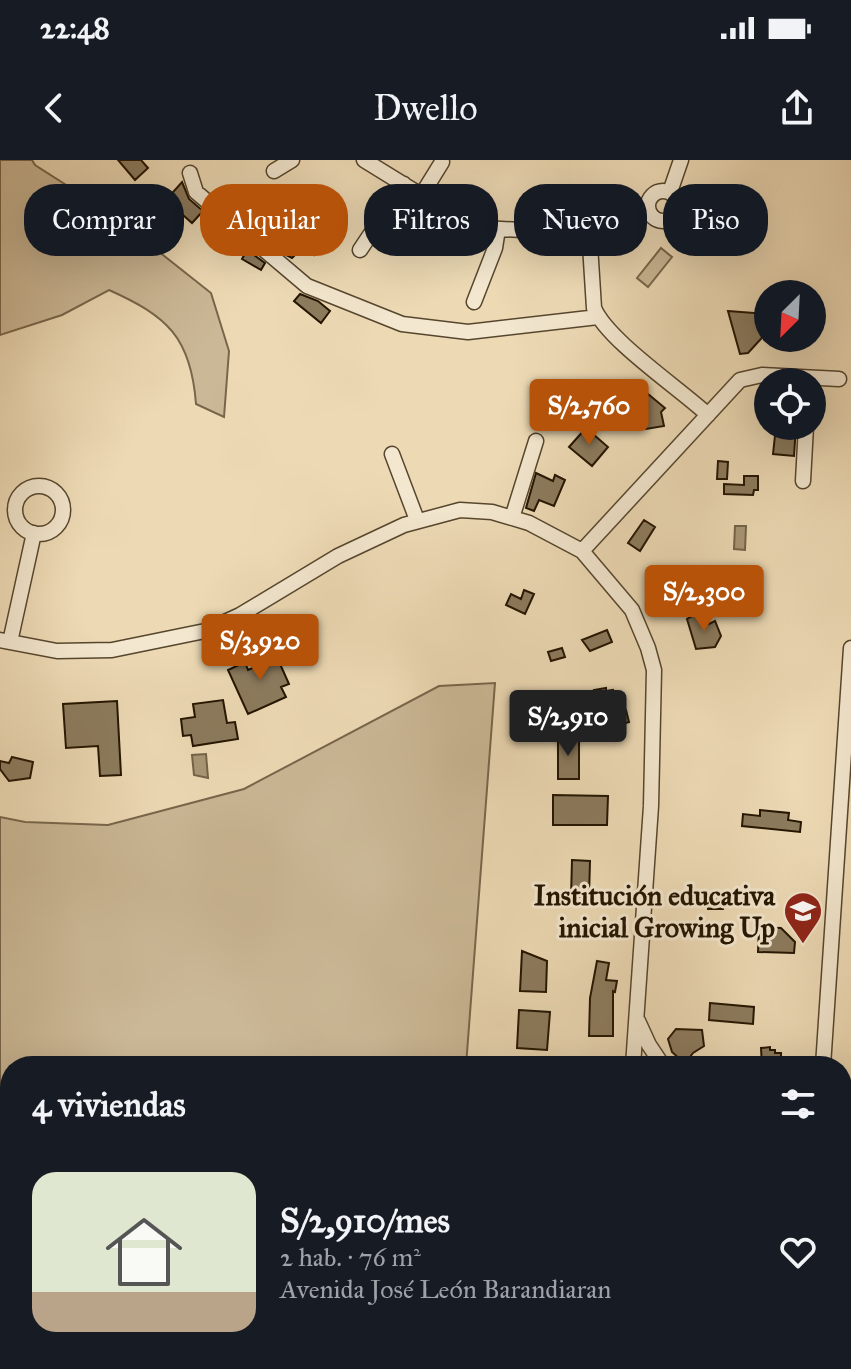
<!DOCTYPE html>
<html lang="es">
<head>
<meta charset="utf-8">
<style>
  :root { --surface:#171b24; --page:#20242c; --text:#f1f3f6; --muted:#9ea1a6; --accent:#b45309 }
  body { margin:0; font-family:"IM FELL Great Primer",serif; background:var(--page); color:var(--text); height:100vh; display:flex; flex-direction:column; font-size:30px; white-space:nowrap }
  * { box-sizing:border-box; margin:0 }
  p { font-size:26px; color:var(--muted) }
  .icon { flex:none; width:44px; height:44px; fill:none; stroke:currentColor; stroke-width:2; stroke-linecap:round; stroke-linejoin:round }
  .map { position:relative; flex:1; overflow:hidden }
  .drawer { position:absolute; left:0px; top:896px; width:852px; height:314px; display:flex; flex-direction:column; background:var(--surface); border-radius:32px 32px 0 0; box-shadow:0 8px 32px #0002 }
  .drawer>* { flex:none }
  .hud { position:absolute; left:24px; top:24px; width:804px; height:72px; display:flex; gap:16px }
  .needle { width:52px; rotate:204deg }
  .tools { position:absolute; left:754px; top:120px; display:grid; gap:16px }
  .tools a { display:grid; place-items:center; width:72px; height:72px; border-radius:50%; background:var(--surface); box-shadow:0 8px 32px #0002; font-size:40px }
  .price { position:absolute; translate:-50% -68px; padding:0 18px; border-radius:8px; background:var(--accent); color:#fff; font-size:26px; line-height:52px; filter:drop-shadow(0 2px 4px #0008) }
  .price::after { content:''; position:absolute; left:50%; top:48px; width:24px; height:18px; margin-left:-12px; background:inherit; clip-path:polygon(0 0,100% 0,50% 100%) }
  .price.current { background:#222; color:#fff }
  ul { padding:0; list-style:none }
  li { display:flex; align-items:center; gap:24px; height:200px; padding:0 32px }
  li span { display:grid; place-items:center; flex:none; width:224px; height:160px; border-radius:24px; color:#555 }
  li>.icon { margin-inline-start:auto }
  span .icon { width:96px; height:96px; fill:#fffc; stroke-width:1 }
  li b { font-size:34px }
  h2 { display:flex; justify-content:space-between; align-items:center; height:96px; padding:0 32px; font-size:34px }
  .chip { padding:0 28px; border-radius:32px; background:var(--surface); box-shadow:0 8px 32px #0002; font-size:28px; line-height:72px }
  .chip.current { background:var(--accent); color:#fff }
  .status { display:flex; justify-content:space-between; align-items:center; height:56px; padding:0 40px; background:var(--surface); direction:ltr }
  .status svg { height:22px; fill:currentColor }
  header { display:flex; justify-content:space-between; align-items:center; height:104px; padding:0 32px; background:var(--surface); font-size:36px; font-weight:600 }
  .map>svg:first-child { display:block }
</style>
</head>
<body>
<div class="status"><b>22:48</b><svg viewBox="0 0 49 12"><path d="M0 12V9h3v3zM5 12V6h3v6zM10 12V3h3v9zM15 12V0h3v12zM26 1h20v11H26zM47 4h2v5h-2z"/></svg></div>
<header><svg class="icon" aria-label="back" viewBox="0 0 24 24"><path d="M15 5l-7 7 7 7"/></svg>Dwello<svg class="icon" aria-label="share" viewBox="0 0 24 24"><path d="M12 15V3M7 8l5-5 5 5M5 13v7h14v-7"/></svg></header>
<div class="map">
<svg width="851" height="1209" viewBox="0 0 851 1209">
  <rect width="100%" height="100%" fill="#eddab5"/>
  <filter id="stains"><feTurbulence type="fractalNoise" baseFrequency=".0025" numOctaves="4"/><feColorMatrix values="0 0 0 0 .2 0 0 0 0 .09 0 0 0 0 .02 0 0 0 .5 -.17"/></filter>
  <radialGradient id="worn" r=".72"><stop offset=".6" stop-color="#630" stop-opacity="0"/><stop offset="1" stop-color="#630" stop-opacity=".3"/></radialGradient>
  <path fill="#cbb896" stroke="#77664b" stroke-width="2" d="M0 0H32L35 5 110 53 211 133 229 191 224 257 196 244C191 177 167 156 109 130L62 155 0 175Z
    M661 88 672 97 648 127 637 118Z
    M495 523 466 906H10V1089L0 1099V657L25 662 108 665 244 629 439 526Z
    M658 1200H708L707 1209H653Z"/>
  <path fill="#a89777" stroke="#736347" stroke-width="2" d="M735 366H746L745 390 734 389Z
    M206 594 208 618 194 615 192 595Z"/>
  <path fill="#8c7b5e" stroke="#231400" stroke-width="2" d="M118 0H141L148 8 135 20Z
    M182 22 189 39 203 51 192 63 166 40Z
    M31 68a14 14 0 1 1 28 0a14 14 0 1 1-28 0Z
    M299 61 325 79 314 95 308 91H299L292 98 284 94 289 89 283 84Z
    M247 90 265 103 261 110 242 99Z
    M300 134 318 141 330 151 321 163 294 141Z
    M728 151 768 154V171L748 193 740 194Z
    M648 234 665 248 661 252 664 266 646 269 630 254 634 248 629 246Z
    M776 266H796L794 296 773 294Z
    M586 268 608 287 592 306 569 287Z
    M718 301 728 302 727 319H717Z
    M536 313 553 321 555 315 565 320 554 346 539 340 534 351 526 348Z
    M744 316H758V330H754L753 335 724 334V324L744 325Z
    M644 360 655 367 640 391 628 383Z
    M524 430 534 434 525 454 506 445 511 434 521 439Z
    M696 454 699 461 706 459 709 464 715 461 721 476 715 487 696 489 687 459Z
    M607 470 612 482 590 491 582 480Z
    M272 486 289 524 281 527 286 537 248 554 228 510 245 502 248 510 265 503 259 491Z
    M562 488 565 497 551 501 548 492Z
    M606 528V531L613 530 614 539 597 541 594 530Z
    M223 540 227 563 235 562 238 579 193 586 191 575 183 576 181 559 195 557 193 544Z
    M117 541 121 615 100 616 98 586 66 588 63 544Z
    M626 550 629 562 609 568 606 557Z
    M558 576 579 577V619H558Z
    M12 597 33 602 30 618 9 621 0 609V601L9 603Z
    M553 635 608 636 607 665H553Z
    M760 650 789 653 788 660 801 662 800 672 742 666 743 654 760 656Z
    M572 700 590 701 589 737H571Z
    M723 733V749H708V734Z
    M759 767 781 768 795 782 794 793 758 792Z
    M522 791 547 801 546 832 520 831Z
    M597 801 609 803 606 820 617 821 615 832 613 831V876H589L590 838Z
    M710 843 754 847 753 864 709 860Z
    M519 850 550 852 547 890 517 888Z
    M676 869 702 870 704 886 693 893 687 901H682L672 892 668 879Z
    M770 887V890H775V893H781V906H762L761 888Z
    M34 1200H49L58 1209H43Z
    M242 1200H272L273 1206 243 1209Z
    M288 1200H305L310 1203 305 1209H282Z
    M567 1200H604L605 1205 572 1209Z"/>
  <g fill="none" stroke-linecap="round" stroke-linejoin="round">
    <defs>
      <path id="minor" d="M364 0 445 50 483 68 560 72 589 69 648 51
        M274 11 292 0
        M190 13 196 32 307 126 402 164 468 172 598 157
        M648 46a15 15 0 1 1 30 0a15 15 0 1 1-30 0Z
        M670 32 681 0
        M421 36 442 2
        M538 36 542 72
        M589 69 594 148C607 180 679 228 708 255
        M360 90 404 24
        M474 142 495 88 498 69
        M392 294 417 360
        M803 321 806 266
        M15 350a24 24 0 1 1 48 0a24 24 0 1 1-48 0Z
        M512 358 536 281
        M582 391 740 220 762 215 839 219
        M0 480 57 491 112 490 205 471 240 455 338 396 404 365 460 350 492 352 529 363 582 391 632 450 648 488 654 510 651 646 633 906
        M10 482 34 373
        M638 861 649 885 663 906
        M823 906 851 488
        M842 938H851
        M842 952 851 953
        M329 1200 342 1209
        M149 1209 157 1200
        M631 1209 644 1200
        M716 1209V1200"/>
    </defs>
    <use href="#minor" stroke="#56462d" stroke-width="17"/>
    <use href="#minor" stroke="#f3e7cf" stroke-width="14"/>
  </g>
  <defs>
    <symbol id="school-pin" viewBox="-11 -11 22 30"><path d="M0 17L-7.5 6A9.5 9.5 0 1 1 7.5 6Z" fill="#8f2418" stroke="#f3e7cf"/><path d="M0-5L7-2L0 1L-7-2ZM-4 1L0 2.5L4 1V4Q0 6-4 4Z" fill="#fff"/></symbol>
  </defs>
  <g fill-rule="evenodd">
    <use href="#school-pin" x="781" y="729" width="44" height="60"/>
  </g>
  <g text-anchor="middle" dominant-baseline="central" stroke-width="6" stroke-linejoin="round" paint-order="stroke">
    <g font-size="28" font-weight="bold" fill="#231400" stroke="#f3e7cf" text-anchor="end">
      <text x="775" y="735">Institución educativa<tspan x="775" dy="32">inicial Growing Up</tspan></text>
    </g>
  </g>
  <rect width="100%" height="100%" filter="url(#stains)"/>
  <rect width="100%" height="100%" fill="url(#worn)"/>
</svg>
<div class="tools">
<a><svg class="needle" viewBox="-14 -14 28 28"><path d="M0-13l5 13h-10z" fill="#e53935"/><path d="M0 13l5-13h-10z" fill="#9ea1a6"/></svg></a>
<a><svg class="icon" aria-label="locate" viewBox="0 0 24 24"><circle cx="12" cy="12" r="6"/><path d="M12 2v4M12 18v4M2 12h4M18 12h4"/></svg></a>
</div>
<b class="price" style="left:589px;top:287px">S/2,760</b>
<b class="price" style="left:704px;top:473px">S/2,300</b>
<b class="price" style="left:260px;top:522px">S/3,920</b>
<b class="price current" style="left:568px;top:598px">S/2,910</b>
<div class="hud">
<a class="chip">Comprar</a>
<a class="chip current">Alquilar</a>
<a class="chip">Filtros</a>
<a class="chip">Nuevo</a>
<a class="chip">Piso</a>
</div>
<section class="drawer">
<h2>4 viviendas<svg class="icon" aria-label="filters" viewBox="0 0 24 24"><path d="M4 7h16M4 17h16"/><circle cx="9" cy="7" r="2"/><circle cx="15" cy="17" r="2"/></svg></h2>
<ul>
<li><span style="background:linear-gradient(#dfe7d0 75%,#b9a48a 0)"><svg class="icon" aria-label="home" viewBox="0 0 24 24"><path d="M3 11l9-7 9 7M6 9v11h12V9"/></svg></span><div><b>S/2,910/mes</b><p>2 hab. · 76 m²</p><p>Avenida José León Barandiaran</p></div><svg class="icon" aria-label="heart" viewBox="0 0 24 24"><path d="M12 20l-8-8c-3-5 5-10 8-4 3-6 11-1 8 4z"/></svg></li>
</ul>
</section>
</div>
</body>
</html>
